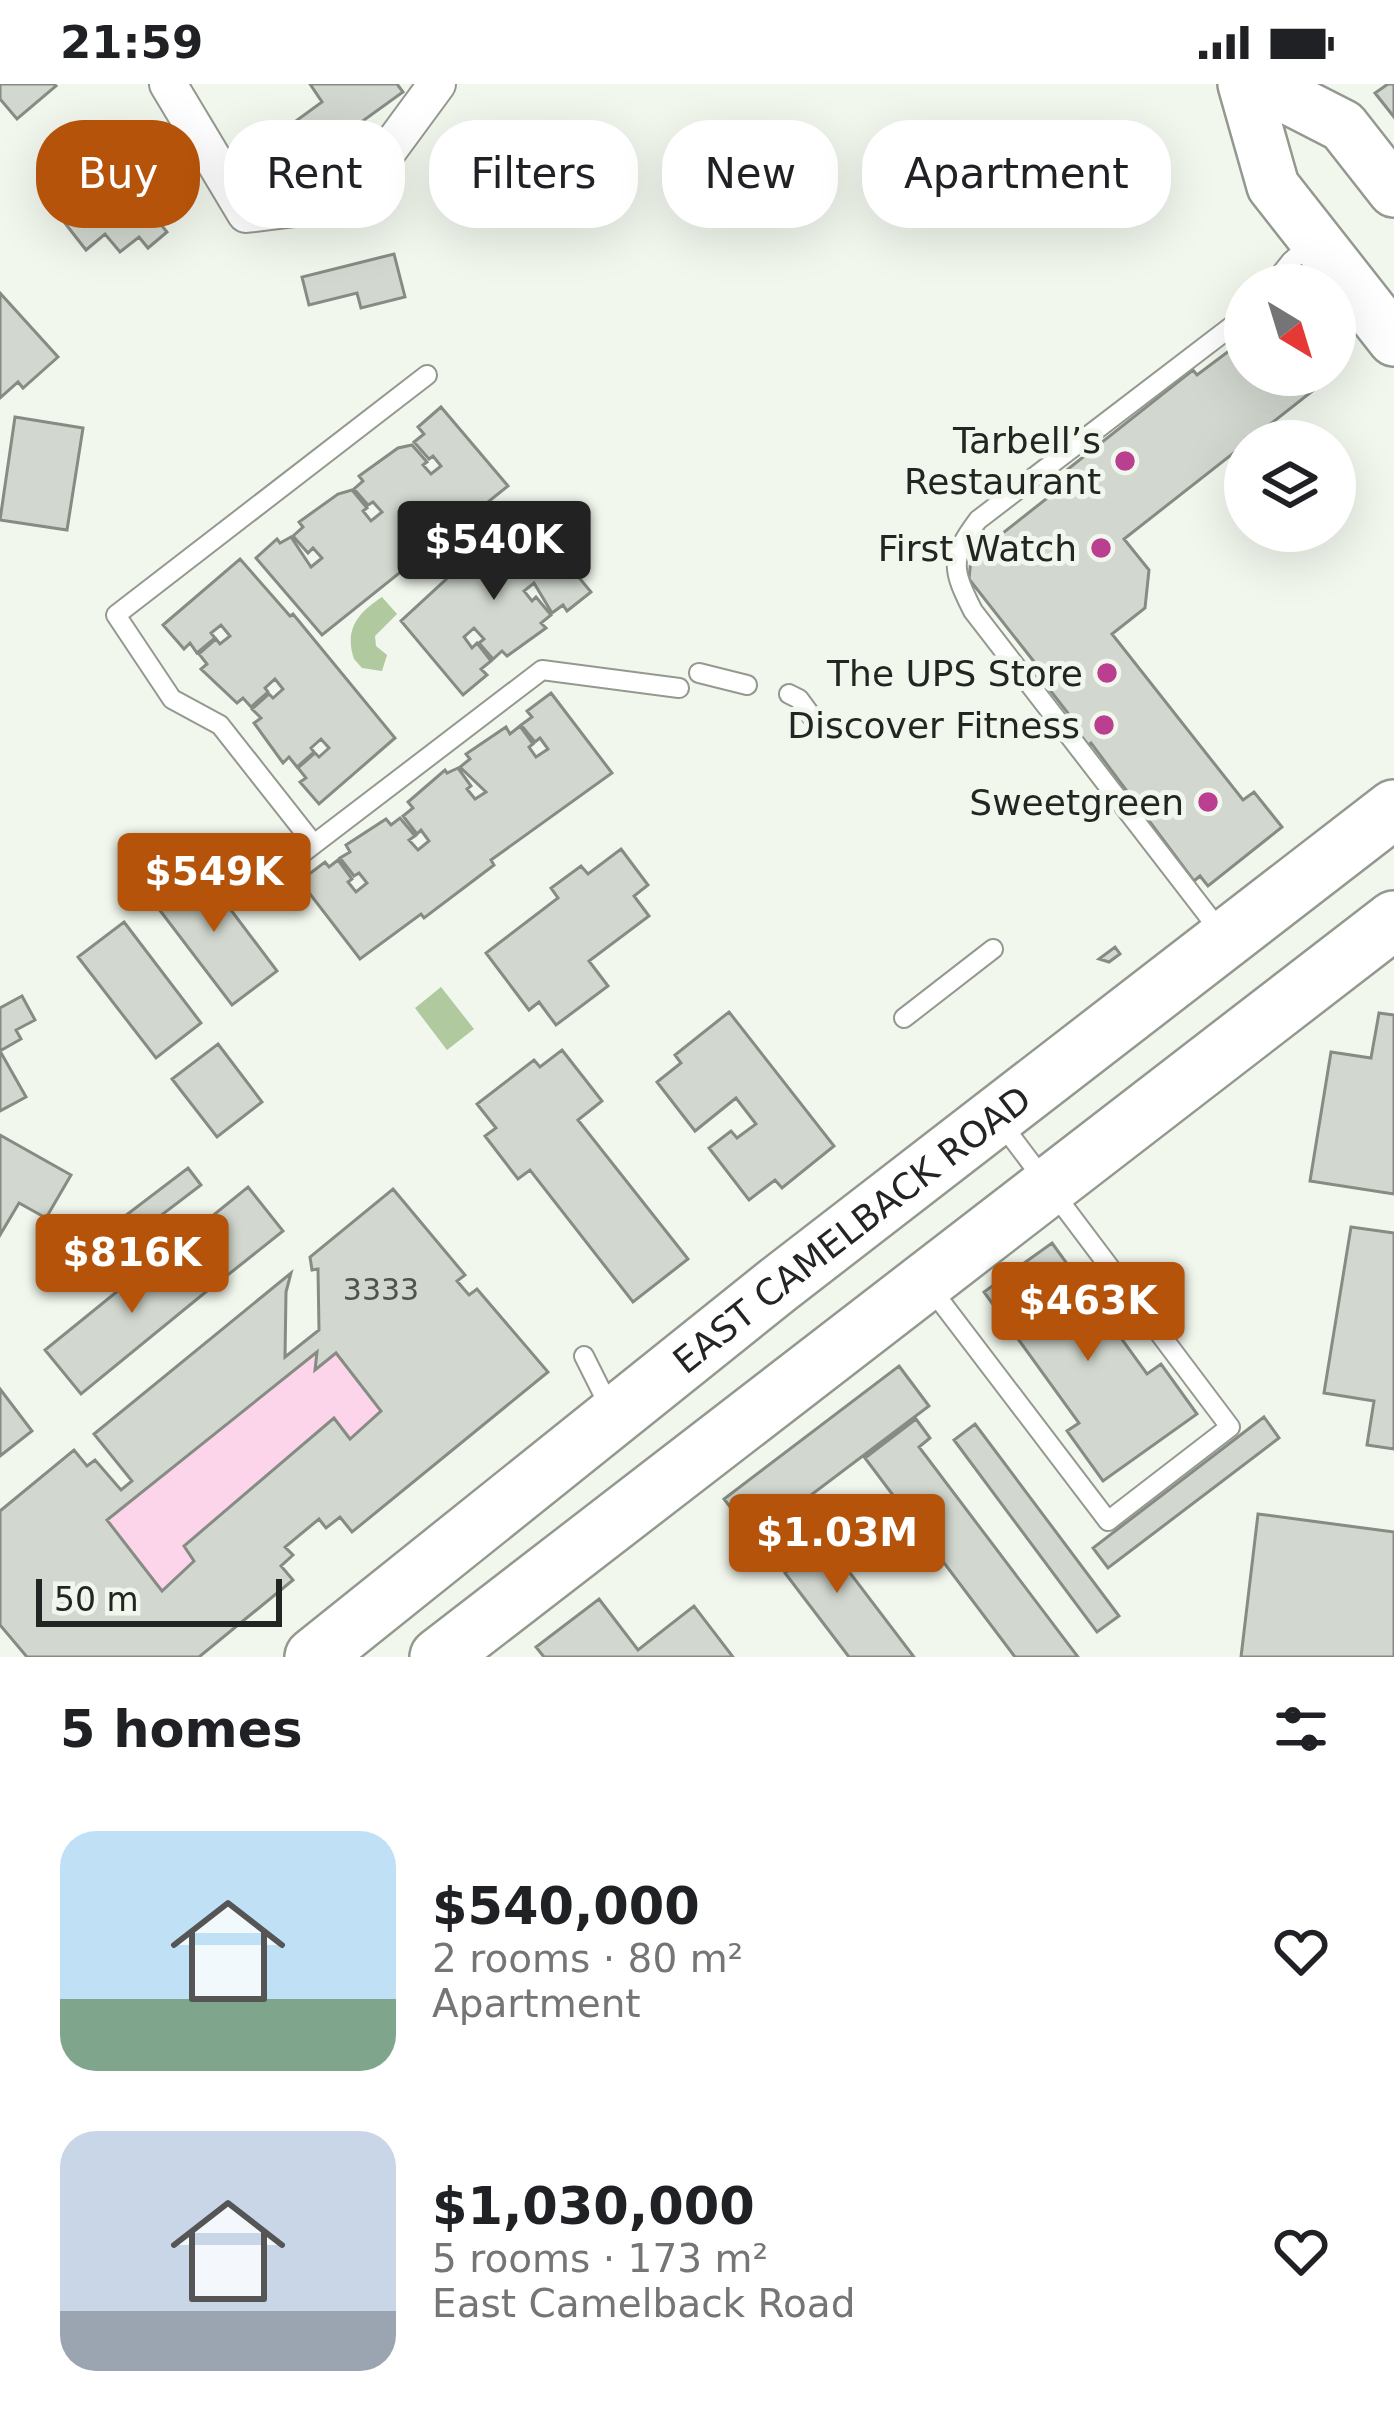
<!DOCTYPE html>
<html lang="en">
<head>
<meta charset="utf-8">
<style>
  :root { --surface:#fff; --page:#f6f6f6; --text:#202124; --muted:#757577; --accent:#b45309 }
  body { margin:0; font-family:"DejaVu Sans",sans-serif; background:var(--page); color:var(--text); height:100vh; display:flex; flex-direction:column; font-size:45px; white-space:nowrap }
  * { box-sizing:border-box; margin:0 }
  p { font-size:39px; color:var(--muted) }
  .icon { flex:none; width:66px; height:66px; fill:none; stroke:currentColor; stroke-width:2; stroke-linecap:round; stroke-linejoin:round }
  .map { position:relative; height:1573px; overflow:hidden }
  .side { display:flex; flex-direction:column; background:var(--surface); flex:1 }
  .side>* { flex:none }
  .top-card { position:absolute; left:36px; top:36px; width:1323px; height:108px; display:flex; gap:24px }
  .needle { width:78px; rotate:142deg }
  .fabs { position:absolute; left:1224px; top:180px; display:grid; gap:24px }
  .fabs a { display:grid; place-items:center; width:132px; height:132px; border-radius:50%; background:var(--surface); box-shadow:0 12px 48px #0002; font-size:60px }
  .scale { position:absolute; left:36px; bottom:30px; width:246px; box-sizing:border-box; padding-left:12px; border:6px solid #232522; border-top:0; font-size:33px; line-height:42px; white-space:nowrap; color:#232522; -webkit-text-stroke:9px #f1f7ed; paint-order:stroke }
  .price { position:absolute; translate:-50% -102px; padding:0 27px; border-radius:12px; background:var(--accent); color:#fff; font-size:39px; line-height:78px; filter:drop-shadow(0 3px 6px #0008) }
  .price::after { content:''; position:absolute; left:50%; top:72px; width:36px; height:27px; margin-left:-18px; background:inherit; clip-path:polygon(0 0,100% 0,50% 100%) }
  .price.active { background:#222; color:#fff }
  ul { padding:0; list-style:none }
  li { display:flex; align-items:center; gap:36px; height:300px; padding:0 60px }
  li span { display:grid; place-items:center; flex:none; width:336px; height:240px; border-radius:36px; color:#555 }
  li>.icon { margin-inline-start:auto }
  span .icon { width:144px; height:144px; fill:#fffc; stroke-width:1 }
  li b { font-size:51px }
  h2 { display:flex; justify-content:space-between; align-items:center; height:144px; padding:0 60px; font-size:51px }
  .pill { padding:0 42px; border-radius:48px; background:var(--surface); box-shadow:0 12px 48px #0002; font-size:42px; line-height:108px }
  .pill.active { background:var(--accent); color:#fff }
  .status { display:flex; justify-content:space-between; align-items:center; height:84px; padding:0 60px; background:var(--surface); direction:ltr }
  .status svg { height:33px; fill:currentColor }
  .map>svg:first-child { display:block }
</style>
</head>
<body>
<div class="status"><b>21:59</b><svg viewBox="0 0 49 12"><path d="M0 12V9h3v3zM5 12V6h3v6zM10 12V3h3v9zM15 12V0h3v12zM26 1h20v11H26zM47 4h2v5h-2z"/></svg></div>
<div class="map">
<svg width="1394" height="1573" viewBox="0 0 1394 1573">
  <rect width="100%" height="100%" fill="#f1f7ed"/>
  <path fill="#fdd5eb" d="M317 1268V1284L336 1269 381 1327 350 1355 333 1334 184 1462 194 1477 162 1507 107 1436Z"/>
  <path fill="#b0c99f" d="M382 513 397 530 375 552 376 562 387 571 382 587 362 584 354 575C344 545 358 529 382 513Z
    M441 903 474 945 447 966 415 924Z"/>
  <path fill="#d2d8cf" stroke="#868c83" stroke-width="3" fill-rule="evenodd" d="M0 0H54L56 2 17 35 0 15Z
    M310 0H397L403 8 285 93 263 61 322 18Z
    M1388 0H1394V33L1375 9Z
    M127 99 167 148 148 164 139 153 120 168 105 150 86 166 57 129 85 107 98 123Z
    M394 170 405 213 361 224 357 209 309 221 302 193Z
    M0 209 58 273 23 304 18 298 0 314Z
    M1245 247V291H1319L1324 298 1124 455 1149 486 1145 524 1112 550 1243 716 1254 708 1282 743 1208 802 1200 792 1194 797 1091 659 1088 661 1070 640 1074 637 1046 601 1050 598 969 495 971 474 1074 393 1068 385 1193 286 1197 291 1233 264 1229 259Z
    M441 323 508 402 322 551 256 474 277 455 280 459 291 453 311 483 322 474 313 464 308 469 293 452 303 443 299 438 338 410 352 406 367 424 363 427 371 437 382 428 373 418 368 421 354 405 363 397 359 392 398 364 412 361 427 378 423 381 431 390 441 382 433 372 429 375 414 358 424 350 418 343Z
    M15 333 83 344 67 446 0 436Z
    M527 431 591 508 567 527 563 521 552 529 534 499 524 507 532 517 536 513 551 531 541 539 546 544 507 572 502 567 493 575 479 559 484 555 474 544 464 553 472 564 477 559 491 577 481 585 487 591 463 611 401 537 465 478 468 480Z
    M240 475 290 532 293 530 395 654 319 720 300 698 306 694 298 684 315 669 319 673 329 664 321 655 311 664 314 668 297 683 289 673 283 679 254 639 261 634 252 625 269 610 273 614 283 605 275 595 265 604 268 608 251 623 243 614 237 619 201 585 207 580 199 570 216 555 220 560 230 552 221 541 211 549 215 554 197 569 190 559 184 565 163 541Z
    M551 609 612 689 491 776 494 781 424 834 421 830 360 875 300 797 325 778 329 783 338 776 352 795 348 798 356 808 367 799 359 789 354 792 340 774 350 768 346 761 386 735 391 741 400 734 415 752 409 756 418 766 429 757 421 746 417 750 403 732 413 724 408 718 445 686 447 689 458 684 471 702 467 705 475 715 486 708 460 683 470 675 466 670 506 643 510 650 520 642 533 660 529 663 536 673 548 665 540 654 535 658 521 641 532 633 527 627Z
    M621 765 648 801 634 812 649 832 589 877 608 902 556 941 539 918 529 926 486 869 558 814 551 804 581 782 588 790Z
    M197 781 277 887 232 921 152 816Z
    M124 838 201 939 156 974 78 873Z
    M1115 863 1120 870 1109 878 1099 875Z
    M22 912 35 936 16 946 21 955 0 967 26 1013 0 1027V924Z
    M729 928 834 1062 782 1104 775 1096 749 1116 709 1064 731 1047 737 1054 756 1040 736 1014 695 1047 657 998 681 979 675 971Z
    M1379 929 1394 931V1110L1310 1097 1331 968 1371 974Z
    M218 960 262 1018 217 1053 172 995Z
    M562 966 602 1017 578 1036 688 1175 633 1218 530 1086 518 1095 485 1052 496 1044 477 1020 534 976 540 983Z
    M0 1051 71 1091 46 1134 19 1119 0 1151Z
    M188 1084 201 1101 113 1168 100 1151Z
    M248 1103 283 1147 224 1194 190 1150Z
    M393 1105 465 1191 457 1197 469 1211 477 1205 548 1288 352 1448 340 1433 326 1444 319 1435 285 1463 293 1471 281 1482 293 1496 199 1573H27L0 1541V1427L74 1366 87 1382 95 1376 121 1406 132 1397 94 1350 291 1189 286 1208 285 1273 319 1246 318 1185 312 1186 310 1173ZM317 1268 315 1286 336 1269 381 1327 350 1355 334 1334 184 1462 194 1477 162 1507 107 1436Z
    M1351 1143 1394 1149V1365L1367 1361 1374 1317 1324 1309Z
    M183 1154 218 1198 81 1310 45 1266Z
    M1052 1159 1147 1290 1161 1280 1197 1330 1103 1397 1067 1347 1079 1339 984 1208Z
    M899 1282 929 1322 754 1454 724 1415Z
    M0 1305 32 1347 0 1372Z
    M1264 1333 1279 1354 1108 1484 1093 1464Z
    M916 1335 930 1354 919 1363 1078 1573H1015L865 1374Z
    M975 1340 1119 1532 1097 1548 954 1356Z
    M789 1430 814 1464 825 1456 914 1573H849L785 1489 794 1482 768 1447Z
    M1258 1430 1394 1448V1573H1241Z
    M599 1515 638 1566 694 1522 733 1573H544L536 1563Z"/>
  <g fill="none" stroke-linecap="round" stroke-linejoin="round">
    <defs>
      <path id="lane" d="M1272 201 1291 177 1313 158
        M699 589 747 601
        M789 610 799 615 821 645
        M313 759 220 641 172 615 116 531 427 291
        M271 793 542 586 679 604
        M1223 851 973 527C952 485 949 475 978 436L1245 232
        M904 934 993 865
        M929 1202 1108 1437 1230 1343 1001 1039
        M584 1272 612 1328"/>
      <path id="street" d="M168 0 246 130 351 117 437 0"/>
      <path id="secondary" d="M1244 0 1273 102 1394 256
        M1261 0 1343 42 1394 107"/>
      <g id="primary">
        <path id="s1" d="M314 1573 778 1201 1394 725"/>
        <path d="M439 1573 1394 836"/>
      </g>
    </defs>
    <use href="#lane" stroke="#949990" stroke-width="22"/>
    <use href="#street" stroke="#949990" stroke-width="40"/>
    <use href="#secondary" stroke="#949990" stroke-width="56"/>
    <use href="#primary" stroke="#949990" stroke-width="62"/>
    <use href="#lane" stroke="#fff" stroke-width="18"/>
    <use href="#street" stroke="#fff" stroke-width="36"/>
    <use href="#secondary" stroke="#fff" stroke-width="51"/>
    <use href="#primary" stroke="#fff" stroke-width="57"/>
  </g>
  <g fill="#ba3f90" stroke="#f1f7ed" stroke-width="4.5">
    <circle cx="1125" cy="377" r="12"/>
    <circle cx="1101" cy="464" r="12"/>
    <circle cx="1107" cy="589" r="12"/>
    <circle cx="1104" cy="641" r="12"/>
    <circle cx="1208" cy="718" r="12"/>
  </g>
  <g text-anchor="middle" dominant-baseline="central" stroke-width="10" stroke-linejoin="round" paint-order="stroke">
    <g font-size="30" fill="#4f524d">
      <text x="381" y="1205">3333</text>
    </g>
    <g font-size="36" fill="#232522" stroke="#f1f7ed" text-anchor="end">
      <text x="1101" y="356">Tarbell’s<tspan x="1101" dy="41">Restaurant</tspan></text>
      <text x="1077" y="464">First Watch</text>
      <text x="1083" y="589">The UPS Store</text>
      <text x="1080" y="641">Discover Fitness</text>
      <text x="1184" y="718">Sweetgreen</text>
    </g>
    <g font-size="36" fill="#232522" stroke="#f1f7ed">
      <text stroke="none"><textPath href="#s1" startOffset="687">EAST CAMELBACK ROAD</textPath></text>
    </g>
  </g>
</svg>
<div class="fabs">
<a><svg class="needle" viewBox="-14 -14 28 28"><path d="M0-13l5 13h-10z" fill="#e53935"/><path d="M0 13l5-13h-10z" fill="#757577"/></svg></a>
<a><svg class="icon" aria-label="layers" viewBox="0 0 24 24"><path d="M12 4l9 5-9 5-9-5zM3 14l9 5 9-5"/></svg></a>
</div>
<div class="scale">50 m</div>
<b class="price active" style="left:494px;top:519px">$540K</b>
<b class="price" style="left:214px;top:851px">$549K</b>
<b class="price" style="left:132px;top:1232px">$816K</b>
<b class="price" style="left:1088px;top:1280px">$463K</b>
<b class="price" style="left:837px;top:1512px">$1.03M</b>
<div class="top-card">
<a class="pill active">Buy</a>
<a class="pill">Rent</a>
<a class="pill">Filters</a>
<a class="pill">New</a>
<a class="pill">Apartment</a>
</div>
</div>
<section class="side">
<h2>5 homes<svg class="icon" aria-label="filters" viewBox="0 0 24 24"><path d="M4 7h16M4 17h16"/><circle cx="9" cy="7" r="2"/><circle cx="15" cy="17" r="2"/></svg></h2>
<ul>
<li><span style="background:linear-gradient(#bfe0f5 70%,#7fa58c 0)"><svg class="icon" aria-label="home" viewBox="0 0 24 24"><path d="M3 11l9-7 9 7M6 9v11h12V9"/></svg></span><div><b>$540,000</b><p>2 rooms · 80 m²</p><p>Apartment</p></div><svg class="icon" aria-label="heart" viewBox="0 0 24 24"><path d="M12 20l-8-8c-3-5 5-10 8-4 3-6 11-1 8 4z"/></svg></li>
<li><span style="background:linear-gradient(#c9d6e8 75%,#9aa5b1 0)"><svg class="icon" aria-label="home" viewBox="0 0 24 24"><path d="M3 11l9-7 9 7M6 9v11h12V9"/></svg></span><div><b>$1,030,000</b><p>5 rooms · 173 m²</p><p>East Camelback Road</p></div><svg class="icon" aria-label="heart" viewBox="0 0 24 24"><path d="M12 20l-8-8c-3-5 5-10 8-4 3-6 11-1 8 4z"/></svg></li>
</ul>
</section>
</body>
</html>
